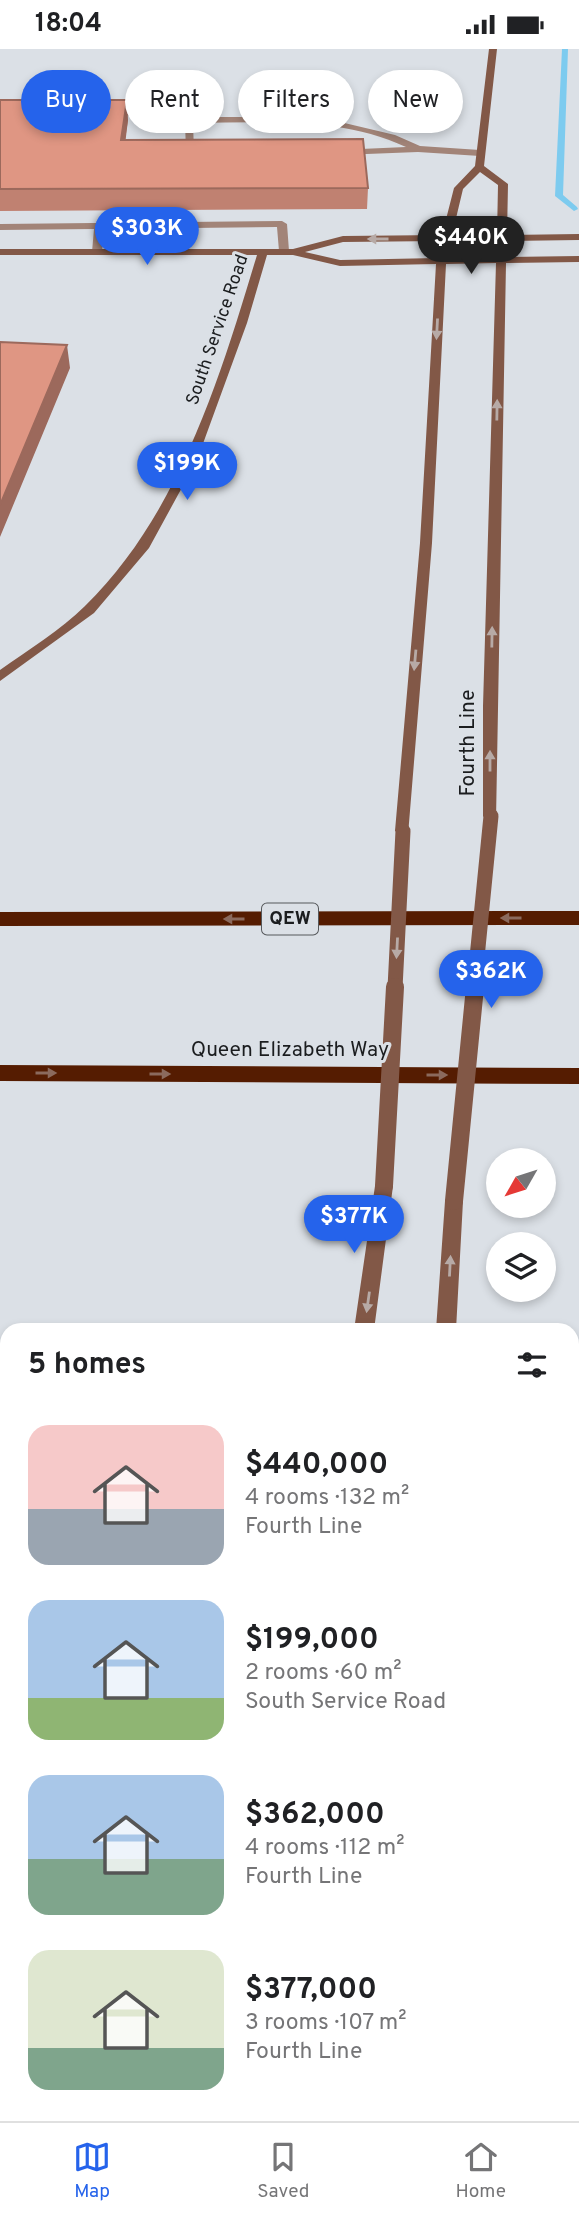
<!DOCTYPE html>
<html lang="en">
<head>
<meta charset="utf-8">
<style>
  :root { --surface:#fff; --page:#f2f2f2; --text:#202124; --muted:#757577; --line:#e0e0e0; --accent:#2563eb }
  body { margin:0; font-family:Overpass,sans-serif; background:var(--page); color:var(--text); height:100vh; display:flex; flex-direction:column; font-size:26px; white-space:nowrap }
  * { box-sizing:border-box; margin:0 }
  p { font-size:23px; color:var(--muted) }
  .icon { flex:none; width:38px; height:38px; fill:none; stroke:currentColor; stroke-width:2; stroke-linecap:round; stroke-linejoin:round }
  .map { position:relative; flex:1; overflow:hidden }
  .sheet { position:absolute; left:0px; top:1274px; width:579px; height:798px; display:flex; flex-direction:column; background:var(--surface); border-radius:21px 21px 0 0; box-shadow:0 4px 10px #0003 }
  .sheet>* { flex:none }
  .top-card { position:absolute; left:21px; top:21px; width:537px; height:63px; display:flex; gap:14px }
  .needle { width:46px; rotate:231deg }
  .controls { position:absolute; left:486px; top:1099px; display:grid; gap:14px }
  .controls a { display:grid; place-items:center; width:70px; height:70px; border-radius:50%; background:var(--surface); box-shadow:0 4px 10px #0003; font-size:35px }
  .price { position:absolute; translate:-50% -60px; padding:0 16px; border-radius:24px; background:var(--accent); color:#fff; font-size:23px; line-height:46px; filter:drop-shadow(0 2px 4px #0008) }
  .price::after { content:''; position:absolute; left:50%; top:42px; width:21px; height:16px; margin-left:-10px; background:inherit; clip-path:polygon(0 0,100% 0,50% 100%) }
  .price.on { background:#222; color:#fff }
  ul { padding:0; list-style:none }
  li { display:flex; align-items:center; gap:21px; height:175px; padding:0 28px }
  li span { display:grid; place-items:center; flex:none; width:196px; height:140px; border-radius:21px; color:#555 }
  li>.icon { margin-inline-start:auto }
  span .icon { width:84px; height:84px; fill:#fffc; stroke-width:1 }
  li b { font-size:30px }
  h2 { display:flex; justify-content:space-between; align-items:center; height:84px; padding:0 28px; font-size:30px }
  .pill { padding:0 24px; border-radius:32px; background:var(--surface); box-shadow:0 4px 10px #0003; font-size:24px; line-height:63px }
  .pill.on { background:var(--accent); color:#fff }
  .status { display:flex; justify-content:space-between; align-items:center; height:49px; padding:0 35px; background:var(--surface); direction:ltr }
  .status svg { height:19px; fill:currentColor }
  .dock { display:flex; justify-content:space-around; align-items:center; height:98px; border-top:2px solid var(--line); background:var(--surface); font-size:19px; color:var(--muted) }
  .dock a { display:grid; justify-items:center; gap:4px }
  .dock .on { color:var(--accent) }
  .map>svg:first-child { display:block }
</style>
</head>
<body>
<div class="status"><b>18:04</b><svg viewBox="0 0 49 12"><path d="M0 12V9h3v3zM5 12V6h3v6zM10 12V3h3v9zM15 12V0h3v12zM26 1h20v11H26zM47 4h2v5h-2z"/></svg></div>
<div class="map">
<svg width="579" height="2072" viewBox="0 0 579 2072">
  <rect width="100%" height="100%" fill="#dbe0e6"/>
  <g fill="none" stroke-linecap="round" stroke-linejoin="round">
    <path fill="#7dcbef" fill-rule="evenodd" d="M562 0H568L563 146 577 158 578 160 574 162 555 147Z"/>
    <path fill="#a28478" fill-rule="evenodd" d="M102 61H161L189 68H277L336 72 395 86 420 97 480 101 484 104 480 107 418 103 341 106 338 101 406 98C339 67 265 74 193 74L194 103 190 106 186 103 185 73 161 67 105 66Z
      M282 172 287 175 289 202 284 205 279 202 277 178 104 180 102 203 97 206 92 203 94 180 0 181V175Z"/>
    <path fill="#825847" fill-rule="evenodd" d="M489 0H497L484 117 508 135 507 186 579 185V191L506 192V208L579 207V213L506 214 496 771H486L483 767V657L496 214 446 215 432 494 408 786 403 787 395 782 420 494 436 215 340 217 293 206H267L247 274 197 411 149 499 94 564 0 632V621C28 601 61 581 85 557 179 465 220 329 257 206H0V200H293L343 187 442 186 454 139 475 117ZM480 123 498 136 497 186H452L463 140ZM441 192 437 209 340 211 305 203 343 193ZM451 192H497L496 208 447 209Z
      M384 1129 391 1132 393 1137 374 1281H354L375 1137 377 1132Z
      M454 1144 461 1147 463 1152 456 1281H436L445 1152 447 1147Z
      M0 1321 7 1322V1340L0 1339Z
      M572 1353H579V1371H572Z
      M0 1415 7 1416V1436L0 1435Z
      M579 1448V1468L572 1469V1449Z
      M335 2065H361V2072H335Z"/>
    <path fill="#551c01" fill-rule="evenodd" d="M579 862V876L0 877V863Z
      M0 1016 579 1019V1035L0 1032Z"/>
    <path stroke="#825847" stroke-width="15" d="M395 939 403 782
      M474 939 491 767"/>
    <path stroke="#825847" stroke-width="18" d="M384 1137 395 938
      M454 1152 475 938"/>
  </g>
  <path fill="#c08171" d="M0 51 128 71 125 91 368 139 367 160 0 162Z"/>
  <path fill="#9c695c" d="M127 51 128 71 123 112 121 91Z
    M67 296 70 319 0 488V456Z"/>
  <path fill="#df9683" stroke="#9c695c" stroke-width="2" d="M0 51H127L121 91 363 90 368 139 0 140Z
    M0 293 67 296 0 456Z"/>
  <defs><path id="oneway-solid" d="M-6-.8H1V-3.2L6.5 0L1 3.2V.8H-6Z" transform="scale(1.75)"/></defs>
  <g fill="#b7aaa6">
    <use href="#oneway-solid" transform="translate(378 190) rotate(-180)"/>
    <use href="#oneway-solid" transform="translate(437 280) rotate(93)"/>
    <use href="#oneway-solid" transform="translate(497 361) rotate(-89)"/>
    <use href="#oneway-solid" transform="translate(492 588) rotate(-89)"/>
    <use href="#oneway-solid" transform="translate(415 611) rotate(95)"/>
    <use href="#oneway-solid" transform="translate(490 712) rotate(-90)"/>
    <use href="#oneway-solid" transform="translate(397 899) rotate(93)"/>
    <use href="#oneway-solid" transform="translate(450 1217) rotate(-87)"/>
    <use href="#oneway-solid" transform="translate(368 1253) rotate(98)"/>
  </g>
  <g fill="#8b6a5d">
    <use href="#oneway-solid" transform="translate(511 869) rotate(180)"/>
    <use href="#oneway-solid" transform="translate(234 870) rotate(180)"/>
    <use href="#oneway-solid" transform="translate(46 1024)"/>
    <use href="#oneway-solid" transform="translate(160 1025)"/>
    <use href="#oneway-solid" transform="translate(437 1026)"/>
  </g>
  <g text-anchor="middle" dominant-baseline="central" stroke-width="6" stroke-linejoin="round" paint-order="stroke">
    <g font-size="18" fill="#1b1d1f" stroke="#dbe0e6">
      <text transform="translate(218 281) rotate(-71)">South Service Road</text>
    </g>
    <rect fill="#dbe0e6" stroke="#55585b" stroke-width="2" x="262" y="854.5" width="56" height="31" rx="5"/>
    <g font-size="19" font-weight="bold" fill="#1b1d1f">
      <text x="290" y="870">QEW</text>
    </g>
    <g font-size="21" fill="#1b1d1f" stroke="#dbe0e6">
      <text transform="translate(468 694) rotate(-90)">Fourth Line</text>
      <text x="290" y="1001">Queen Elizabeth Way</text>
    </g>
  </g>
</svg>
<div class="controls">
<a><svg class="needle" viewBox="-14 -14 28 28"><path d="M0-13l5 13h-10z" fill="#e53935"/><path d="M0 13l5-13h-10z" fill="#757577"/></svg></a>
<a><svg class="icon" aria-label="layers" viewBox="0 0 24 24"><path d="M12 4l9 5-9 5-9-5zM3 14l9 5 9-5"/></svg></a>
</div>
<b class="price" style="left:147px;top:218px">$303K</b>
<b class="price on" style="left:471px;top:227px">$440K</b>
<b class="price" style="left:187px;top:453px">$199K</b>
<b class="price" style="left:491px;top:961px">$362K</b>
<b class="price" style="left:354px;top:1206px">$377K</b>
<div class="top-card">
<a class="pill on">Buy</a>
<a class="pill">Rent</a>
<a class="pill">Filters</a>
<a class="pill">New</a>
</div>
<section class="sheet">
<h2>5 homes<svg class="icon" aria-label="filters" viewBox="0 0 24 24"><path d="M4 7h16M4 17h16"/><circle cx="9" cy="7" r="2"/><circle cx="15" cy="17" r="2"/></svg></h2>
<ul>
<li><span style="background:linear-gradient(#f6c9c9 60%,#9aa5b1 0)"><svg class="icon" aria-label="home" viewBox="0 0 24 24"><path d="M3 11l9-7 9 7M6 9v11h12V9"/></svg></span><div><b>$440,000</b><p>4 rooms · 132 m²</p><p>Fourth Line</p></div></li>
<li><span style="background:linear-gradient(#a9c7e8 70%,#8fb573 0)"><svg class="icon" aria-label="home" viewBox="0 0 24 24"><path d="M3 11l9-7 9 7M6 9v11h12V9"/></svg></span><div><b>$199,000</b><p>2 rooms · 60 m²</p><p>South Service Road</p></div></li>
<li><span style="background:linear-gradient(#a9c7e8 60%,#7fa58c 0)"><svg class="icon" aria-label="home" viewBox="0 0 24 24"><path d="M3 11l9-7 9 7M6 9v11h12V9"/></svg></span><div><b>$362,000</b><p>4 rooms · 112 m²</p><p>Fourth Line</p></div></li>
<li><span style="background:linear-gradient(#dfe7d0 70%,#7fa58c 0)"><svg class="icon" aria-label="home" viewBox="0 0 24 24"><path d="M3 11l9-7 9 7M6 9v11h12V9"/></svg></span><div><b>$377,000</b><p>3 rooms · 107 m²</p><p>Fourth Line</p></div></li>
</ul>
</section>
</div>
<nav class="dock">
<a class="on"><svg class="icon" aria-label="map" viewBox="0 0 24 24"><path d="M3 6l6-2 6 2 6-2v14l-6 2-6-2-6 2zM9 4v14M15 6v14"/></svg>Map</a>
<a><svg class="icon" aria-label="saved" viewBox="0 0 24 24"><path d="M7 4h10v16l-5-4-5 4z"/></svg>Saved</a>
<a><svg class="icon" aria-label="home" viewBox="0 0 24 24"><path d="M3 11l9-7 9 7M6 9v11h12V9"/></svg>Home</a>
</nav>
</body>
</html>
